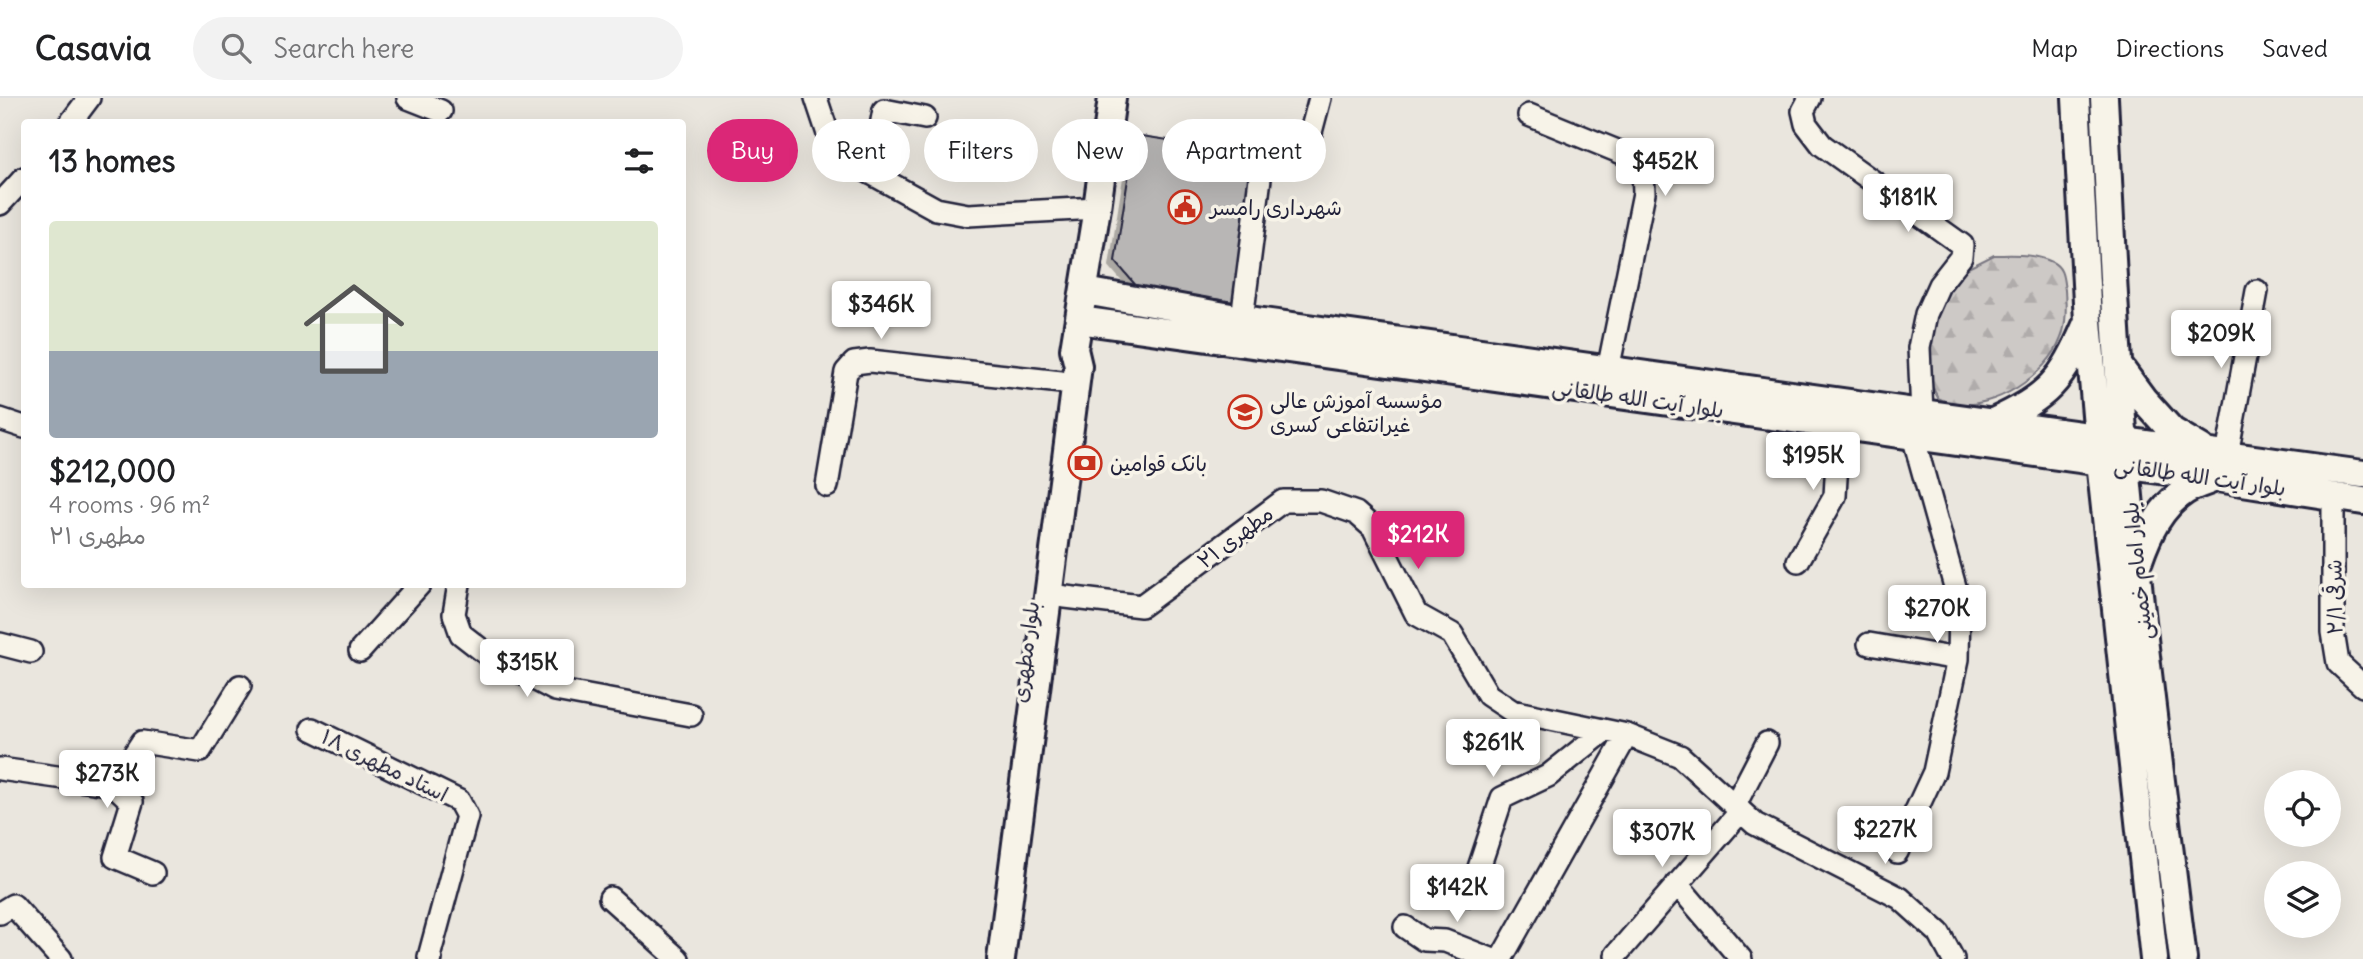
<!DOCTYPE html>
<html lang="en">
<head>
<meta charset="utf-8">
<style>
  :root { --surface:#fff; --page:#f2f2f2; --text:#202124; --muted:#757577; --line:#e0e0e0; --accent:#db2777 }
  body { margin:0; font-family:Delius,"Playpen Sans Arabic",sans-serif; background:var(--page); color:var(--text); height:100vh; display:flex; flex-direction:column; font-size:26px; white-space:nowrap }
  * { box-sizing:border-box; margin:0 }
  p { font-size:23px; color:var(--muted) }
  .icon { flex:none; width:38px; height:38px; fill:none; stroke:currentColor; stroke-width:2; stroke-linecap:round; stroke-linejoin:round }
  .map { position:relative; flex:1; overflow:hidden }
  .drawer { position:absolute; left:21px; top:21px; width:665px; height:469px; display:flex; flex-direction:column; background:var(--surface); border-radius:7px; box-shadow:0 7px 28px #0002 }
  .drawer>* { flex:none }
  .hud { position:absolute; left:707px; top:21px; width:665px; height:63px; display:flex; gap:14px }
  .buttons { position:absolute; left:2264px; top:672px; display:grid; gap:14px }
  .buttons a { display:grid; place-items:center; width:77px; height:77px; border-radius:50%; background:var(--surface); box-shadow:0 7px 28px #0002; font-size:35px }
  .price { position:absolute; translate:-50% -60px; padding:0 16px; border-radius:7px; background:#fff; color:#222; font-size:23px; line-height:46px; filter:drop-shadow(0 2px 4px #0008) }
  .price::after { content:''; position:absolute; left:50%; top:42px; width:21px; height:16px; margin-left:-10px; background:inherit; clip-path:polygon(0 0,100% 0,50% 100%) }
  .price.current { background:var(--accent); color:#fff }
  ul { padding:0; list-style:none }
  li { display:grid; align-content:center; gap:14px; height:371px; padding:0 28px }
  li+li { border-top:2px solid var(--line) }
  li span { display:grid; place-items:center; height:217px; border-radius:7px; color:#555 }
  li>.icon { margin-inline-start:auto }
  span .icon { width:126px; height:126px; fill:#fffc; stroke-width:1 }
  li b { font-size:30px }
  h2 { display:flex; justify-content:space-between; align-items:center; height:84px; padding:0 28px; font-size:30px }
  .chip { padding:0 24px; border-radius:32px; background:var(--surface); box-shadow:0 7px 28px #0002; font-size:24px; line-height:63px }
  .chip.current { background:var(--accent); color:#fff }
  header { display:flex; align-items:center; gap:42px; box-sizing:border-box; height:98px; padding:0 35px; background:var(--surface); border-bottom:2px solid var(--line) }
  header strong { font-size:33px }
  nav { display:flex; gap:38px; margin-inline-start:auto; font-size:24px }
  .search { width:490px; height:63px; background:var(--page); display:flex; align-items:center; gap:18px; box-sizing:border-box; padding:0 24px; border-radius:38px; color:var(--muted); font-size:26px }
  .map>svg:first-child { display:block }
</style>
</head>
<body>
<header>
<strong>Casavia</strong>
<div class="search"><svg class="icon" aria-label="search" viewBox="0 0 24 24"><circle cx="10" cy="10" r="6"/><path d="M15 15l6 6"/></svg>Search here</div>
<nav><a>Map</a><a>Directions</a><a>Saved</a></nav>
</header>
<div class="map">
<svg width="2363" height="861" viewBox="0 0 2363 861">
  <defs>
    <pattern id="forest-firs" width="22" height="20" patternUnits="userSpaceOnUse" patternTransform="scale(1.75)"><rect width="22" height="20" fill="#cdc9c6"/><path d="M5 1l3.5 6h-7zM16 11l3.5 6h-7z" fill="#b0acab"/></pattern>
    <filter id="shadow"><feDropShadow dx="-5" dy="5" stdDeviation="0" flood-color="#0004"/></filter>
  </defs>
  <rect width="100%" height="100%" fill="#eae6de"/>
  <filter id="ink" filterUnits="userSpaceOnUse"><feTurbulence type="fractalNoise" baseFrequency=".0143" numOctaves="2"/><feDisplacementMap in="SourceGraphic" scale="14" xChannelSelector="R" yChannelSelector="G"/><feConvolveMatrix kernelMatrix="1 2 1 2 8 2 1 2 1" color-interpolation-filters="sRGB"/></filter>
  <g filter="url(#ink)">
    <path fill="url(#forest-firs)" stroke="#787680" stroke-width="2" d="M1994 157C2013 157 2035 155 2052 164 2064 170 2063 181 2065 192 2066 207 2067 225 2061 240 2047 278 1994 312 1953 306 1948 305 1942 302 1938 300L1926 276V233L1938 199 1958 175Z"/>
    <path fill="#b8b6b5" stroke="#22223b" stroke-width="2" filter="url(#shadow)" d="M1135 37 1255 55 1234 204 1138 190 1115 163Z"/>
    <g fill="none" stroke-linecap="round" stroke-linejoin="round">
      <defs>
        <path id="minor" d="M408 0 441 13
          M816 0 831 45 849 63 936 111 968 117 1097 110
          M1810 0 1803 13 1806 26 1822 47 1962 147 1961 159 1939 187 1926 216 1919 250 1922 315
          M1529 17 1627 57 1643 71 1644 95 1608 272
          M71 24 89 0
          M872 76 884 12 925 20
          M0 106 24 80
          M1242 221 1263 57 1295 62 1306 53 1320 0
          M0 321 24 329
          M2227 357 2257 193
          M827 388 846 274 854 265 870 263 1061 284
          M2333 398V534L2338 565 2363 588
          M1798 463 1835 398 1839 327
          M459 486 454 516 461 536 488 557 555 592 691 617
          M1049 497 1141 508 1283 403H1321L1356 415 1373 430 1416 516 1452 536 1488 597 1512 613 1627 637 1680 658 1755 726 1900 800 1939 835 1953 861
          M0 546 31 554
          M1869 546 1958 561
          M360 553 420 486
          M312 631 459 703 467 718 429 859 431 861
          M0 671 114 687 132 704 115 759 153 775
          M114 687 142 644 200 653 240 588
          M1735 707 1767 645
          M1897 754 1934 674 1958 561 1959 503 1913 338
          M1677 786 1741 861
          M1470 797 1502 700 1548 678 1604 633
          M610 800 678 861
          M0 815 13 807 61 861
          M1405 829 1424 842 1445 843 1491 861
          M1616 857 1741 713
          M1501 861 1627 637"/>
        <path id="major" d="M2076 0 2088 223 2100 364 2154 861
          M2104 0C2110 115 2114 230 2124 344 2139 517 2162 689 2183 861
          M1085 193 1242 221 2363 376
          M1079 222 2217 380 2363 403
          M2118 267 2143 301 2172 333 2201 350
          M1991 325C2049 298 2062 284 2087 225
          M2139 462C2148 436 2160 409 2185 393 2194 387 2206 384 2216 380
          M1001 861 1078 268 1074 251 1097 110 1112 0"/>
      </defs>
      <use href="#minor" stroke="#22223b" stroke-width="26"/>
      <use href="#major" stroke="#22223b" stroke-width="32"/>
      <use href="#minor" stroke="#f7f3e8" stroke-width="21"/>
      <use href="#major" stroke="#f7f3e8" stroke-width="26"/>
    </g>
  </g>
  <defs>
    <symbol id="civic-ring" viewBox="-11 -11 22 22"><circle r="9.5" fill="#f7f3e8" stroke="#c8321e" stroke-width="1.5"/><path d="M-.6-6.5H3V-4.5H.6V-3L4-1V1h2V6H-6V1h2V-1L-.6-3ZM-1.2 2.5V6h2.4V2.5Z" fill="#c8321e"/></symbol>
    <symbol id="university-ring" viewBox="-11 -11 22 22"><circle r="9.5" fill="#f7f3e8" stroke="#c8321e" stroke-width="1.5"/><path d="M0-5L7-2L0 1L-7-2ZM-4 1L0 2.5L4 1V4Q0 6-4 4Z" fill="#c8321e"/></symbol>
    <symbol id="bank-ring" viewBox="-11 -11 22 22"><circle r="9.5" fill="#f7f3e8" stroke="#c8321e" stroke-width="1.5"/><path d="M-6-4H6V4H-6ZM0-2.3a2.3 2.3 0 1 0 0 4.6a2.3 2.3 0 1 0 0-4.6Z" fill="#c8321e"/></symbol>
  </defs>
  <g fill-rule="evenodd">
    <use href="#civic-ring" x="1166" y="90" width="38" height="38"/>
    <use href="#university-ring" x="1226" y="295" width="38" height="38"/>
    <use href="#bank-ring" x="1066" y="346" width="38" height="38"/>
  </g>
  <g text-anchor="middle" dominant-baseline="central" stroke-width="7" stroke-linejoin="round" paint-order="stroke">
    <g font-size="21" fill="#22223b" stroke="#f7f3e8" text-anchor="start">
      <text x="1210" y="109">شهرداری رامسر</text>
      <text x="1270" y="302">مؤسسه آموزش عالی<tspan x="1270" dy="24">غیرانتفاعی کسری</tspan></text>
      <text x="1110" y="365">بانک قوامین</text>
    </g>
    <g font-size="21" fill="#22223b" stroke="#f7f3e8">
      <text transform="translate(1638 300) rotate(8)">بلوار آیت الله طالقانی</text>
      <text transform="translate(2200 378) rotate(8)">بلوار آیت الله طالقانی</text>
      <text transform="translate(1235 439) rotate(-37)">مطهری ۲۱</text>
      <text transform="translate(2137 473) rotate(-96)">بلوار امام خمینی</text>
      <text transform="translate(2334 499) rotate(-91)">شرقی ۲/۱</text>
      <text transform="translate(1025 554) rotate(-83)">بلوار مطهری</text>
      <text transform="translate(385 667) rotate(26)">استاد مطهری ۱۸</text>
    </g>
  </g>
</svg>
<div class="buttons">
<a><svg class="icon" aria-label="locate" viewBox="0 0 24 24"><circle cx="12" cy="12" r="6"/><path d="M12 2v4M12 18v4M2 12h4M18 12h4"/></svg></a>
<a><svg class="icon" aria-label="layers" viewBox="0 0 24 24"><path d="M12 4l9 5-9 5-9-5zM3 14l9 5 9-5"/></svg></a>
</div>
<b class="price" style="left:1665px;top:100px">$452K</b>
<b class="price" style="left:1908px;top:136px">$181K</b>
<b class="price" style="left:881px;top:243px">$346K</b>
<b class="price" style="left:2221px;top:272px">$209K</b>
<b class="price" style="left:1813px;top:394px">$195K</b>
<b class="price current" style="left:1418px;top:473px">$212K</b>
<b class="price" style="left:1937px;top:547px">$270K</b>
<b class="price" style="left:527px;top:601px">$315K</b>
<b class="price" style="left:1493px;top:681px">$261K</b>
<b class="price" style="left:107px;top:712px">$273K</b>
<b class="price" style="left:1885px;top:768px">$227K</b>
<b class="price" style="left:1662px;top:771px">$307K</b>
<b class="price" style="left:1457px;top:826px">$142K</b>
<div class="hud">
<a class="chip current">Buy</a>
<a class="chip">Rent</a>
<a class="chip">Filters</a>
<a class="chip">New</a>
<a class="chip">Apartment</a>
</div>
<section class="drawer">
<h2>13 homes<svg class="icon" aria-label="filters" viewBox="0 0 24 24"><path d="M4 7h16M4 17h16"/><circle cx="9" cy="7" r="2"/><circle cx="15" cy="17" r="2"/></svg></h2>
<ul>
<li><span style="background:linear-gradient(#dfe7d0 60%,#9aa5b1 0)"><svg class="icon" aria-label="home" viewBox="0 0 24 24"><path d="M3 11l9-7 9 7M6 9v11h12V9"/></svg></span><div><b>$212,000</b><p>4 rooms · 96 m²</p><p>مطهری ۲۱</p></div></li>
</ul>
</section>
</div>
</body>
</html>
